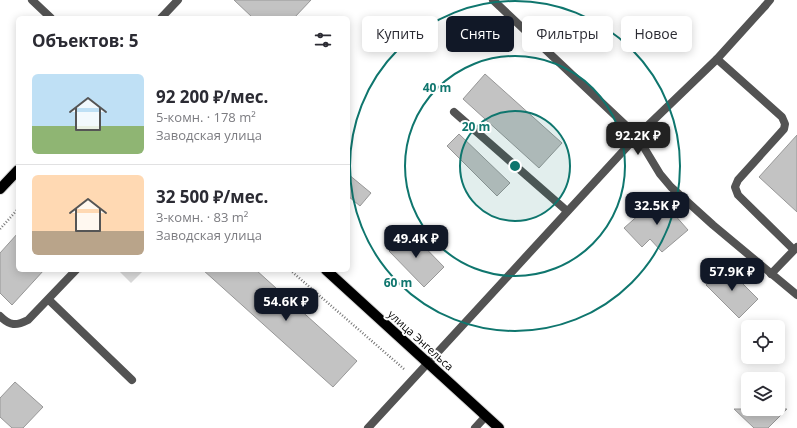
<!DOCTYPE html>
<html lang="ru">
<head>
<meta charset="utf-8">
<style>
  :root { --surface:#fff; --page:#f2f2f3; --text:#2b2b33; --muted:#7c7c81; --line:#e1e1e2; --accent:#111827 }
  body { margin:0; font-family:"Open Sans",sans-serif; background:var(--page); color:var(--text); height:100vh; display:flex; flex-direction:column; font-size:15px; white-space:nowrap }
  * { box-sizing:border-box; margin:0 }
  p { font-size:13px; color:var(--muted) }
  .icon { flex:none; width:22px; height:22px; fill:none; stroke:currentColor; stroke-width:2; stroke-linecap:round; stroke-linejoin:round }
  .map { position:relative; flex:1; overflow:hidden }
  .sheet { position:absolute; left:16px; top:16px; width:334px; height:256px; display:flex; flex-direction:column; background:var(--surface); border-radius:6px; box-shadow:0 2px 10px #0003 }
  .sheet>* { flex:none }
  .guide { position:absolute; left:362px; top:16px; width:375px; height:36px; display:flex; gap:8px }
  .tools { position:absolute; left:741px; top:320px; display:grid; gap:8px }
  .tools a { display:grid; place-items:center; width:44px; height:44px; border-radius:6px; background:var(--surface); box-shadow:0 2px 10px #0003; font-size:20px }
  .price { position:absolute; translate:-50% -34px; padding:0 9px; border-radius:8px; background:var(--accent); color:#fff; font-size:13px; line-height:26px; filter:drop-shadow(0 1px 2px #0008) }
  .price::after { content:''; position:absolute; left:50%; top:24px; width:12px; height:9px; margin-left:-6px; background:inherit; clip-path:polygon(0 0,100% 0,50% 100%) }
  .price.selected { background:#222; color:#fff }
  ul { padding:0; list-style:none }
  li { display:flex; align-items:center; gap:12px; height:100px; padding:0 16px }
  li+li { border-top:1px solid var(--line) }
  li span { display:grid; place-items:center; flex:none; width:112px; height:80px; border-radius:6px; color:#555 }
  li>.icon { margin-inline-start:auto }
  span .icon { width:48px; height:48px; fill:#fffc; stroke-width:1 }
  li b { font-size:17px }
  h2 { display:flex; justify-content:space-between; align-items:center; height:48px; padding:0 16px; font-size:17px }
  .tag { padding:0 14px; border-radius:6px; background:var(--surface); box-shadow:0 2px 10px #0003; font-size:14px; line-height:36px }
  .tag.selected { background:var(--accent); color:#fff }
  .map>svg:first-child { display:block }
</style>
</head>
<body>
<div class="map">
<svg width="797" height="428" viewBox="0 0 797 428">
  <rect width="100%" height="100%" fill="#fff"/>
  <path fill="#dadada" d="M118 270H144L131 283Z"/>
  <path fill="#c3c3c3" stroke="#979797" d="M234 0H311L294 18H253Z
    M485 74 562 143 539 168 463 99Z
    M459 134 510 183 497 196 447 146Z
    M797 135V212L759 177Z
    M348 174 371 193 360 206 348 196Z
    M659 197 688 230 662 252 650 239 642 247 624 228Z
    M409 231 444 267 424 287 389 251Z
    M18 233V270H44L12 305 0 293V253Z
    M725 266 758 299 739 318 706 285Z
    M203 270H256L357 361 333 387Z
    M15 382 43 407 23 428H12L0 417V398Z
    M734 409H787L768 428H754Z"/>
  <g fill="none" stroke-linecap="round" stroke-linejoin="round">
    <defs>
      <path id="primary" d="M0 189 18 170
        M326 270 499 428"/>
    </defs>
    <use href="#primary" stroke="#dbdbdb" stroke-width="12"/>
    <path stroke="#757575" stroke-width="2.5" stroke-dasharray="1 2" stroke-linecap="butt" d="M0 229 18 209
      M290 270 404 369"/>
    <path stroke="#535353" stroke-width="8" d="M765 6 770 0
      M717 59 782 117 785 124 784 129 738 180 735 187 738 195 794 250
      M454 112 567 211
      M771 274 797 247
      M49 300 132 380
      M0 316C10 326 16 326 28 320L76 270
      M475 428 486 416"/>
    <path stroke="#535353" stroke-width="8" d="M32 0 51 18
      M493 0 637 136 660 174 671 187 713 225 797 295
      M161 18 178 0
      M368 428 637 136 717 59 765 6"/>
    <use href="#primary" stroke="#000" stroke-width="10"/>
  </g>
  <circle cx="515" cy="166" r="55" fill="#0f766e" fill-opacity=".12"/>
  <g fill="none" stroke="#0f766e" stroke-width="2">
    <circle cx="515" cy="166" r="55"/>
    <circle cx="515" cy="166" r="110"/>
    <circle cx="515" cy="166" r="165"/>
  </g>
  <g text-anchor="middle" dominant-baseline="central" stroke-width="4" stroke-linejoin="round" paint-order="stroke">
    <g font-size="11" fill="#000" stroke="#fff">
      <text transform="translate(421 340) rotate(42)">улица Энгельса</text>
    </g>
  </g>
  <circle cx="515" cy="166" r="6" fill="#0f766e" stroke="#fff" stroke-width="2"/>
  <g font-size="12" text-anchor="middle" font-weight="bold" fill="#0f766e" stroke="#fff" stroke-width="4" stroke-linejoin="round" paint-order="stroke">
    <text x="437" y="92">40 m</text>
    <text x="476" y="131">20 m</text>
    <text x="398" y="287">60 m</text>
  </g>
</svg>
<div class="tools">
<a><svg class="icon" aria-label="locate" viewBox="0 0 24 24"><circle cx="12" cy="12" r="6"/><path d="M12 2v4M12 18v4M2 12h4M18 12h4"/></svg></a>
<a><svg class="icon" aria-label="layers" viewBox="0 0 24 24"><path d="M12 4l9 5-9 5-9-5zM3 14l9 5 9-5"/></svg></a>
</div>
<b class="price selected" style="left:638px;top:156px">92.2K ₽</b>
<b class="price" style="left:657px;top:226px">32.5K ₽</b>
<b class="price" style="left:416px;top:259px">49.4K ₽</b>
<b class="price" style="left:732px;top:292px">57.9K ₽</b>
<b class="price" style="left:286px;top:322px">54.6K ₽</b>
<div class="guide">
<a class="tag">Купить</a>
<a class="tag selected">Снять</a>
<a class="tag">Фильтры</a>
<a class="tag">Новое</a>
</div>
<section class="sheet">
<h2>Объектов: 5<svg class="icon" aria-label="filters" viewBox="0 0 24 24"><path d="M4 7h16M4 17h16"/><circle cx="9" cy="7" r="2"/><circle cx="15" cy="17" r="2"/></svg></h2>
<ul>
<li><span style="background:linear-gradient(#bfe0f5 65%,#8fb573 0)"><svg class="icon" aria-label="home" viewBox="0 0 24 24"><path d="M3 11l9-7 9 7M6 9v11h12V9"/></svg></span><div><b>92 200 ₽/мес.</b><p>5-комн. · 178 m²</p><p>Заводская улица</p></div></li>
<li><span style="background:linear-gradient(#ffd9b3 70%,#b9a48a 0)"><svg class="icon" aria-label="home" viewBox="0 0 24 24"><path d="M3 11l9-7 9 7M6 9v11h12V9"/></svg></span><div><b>32 500 ₽/мес.</b><p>3-комн. · 83 m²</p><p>Заводская улица</p></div></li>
</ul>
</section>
</div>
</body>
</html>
